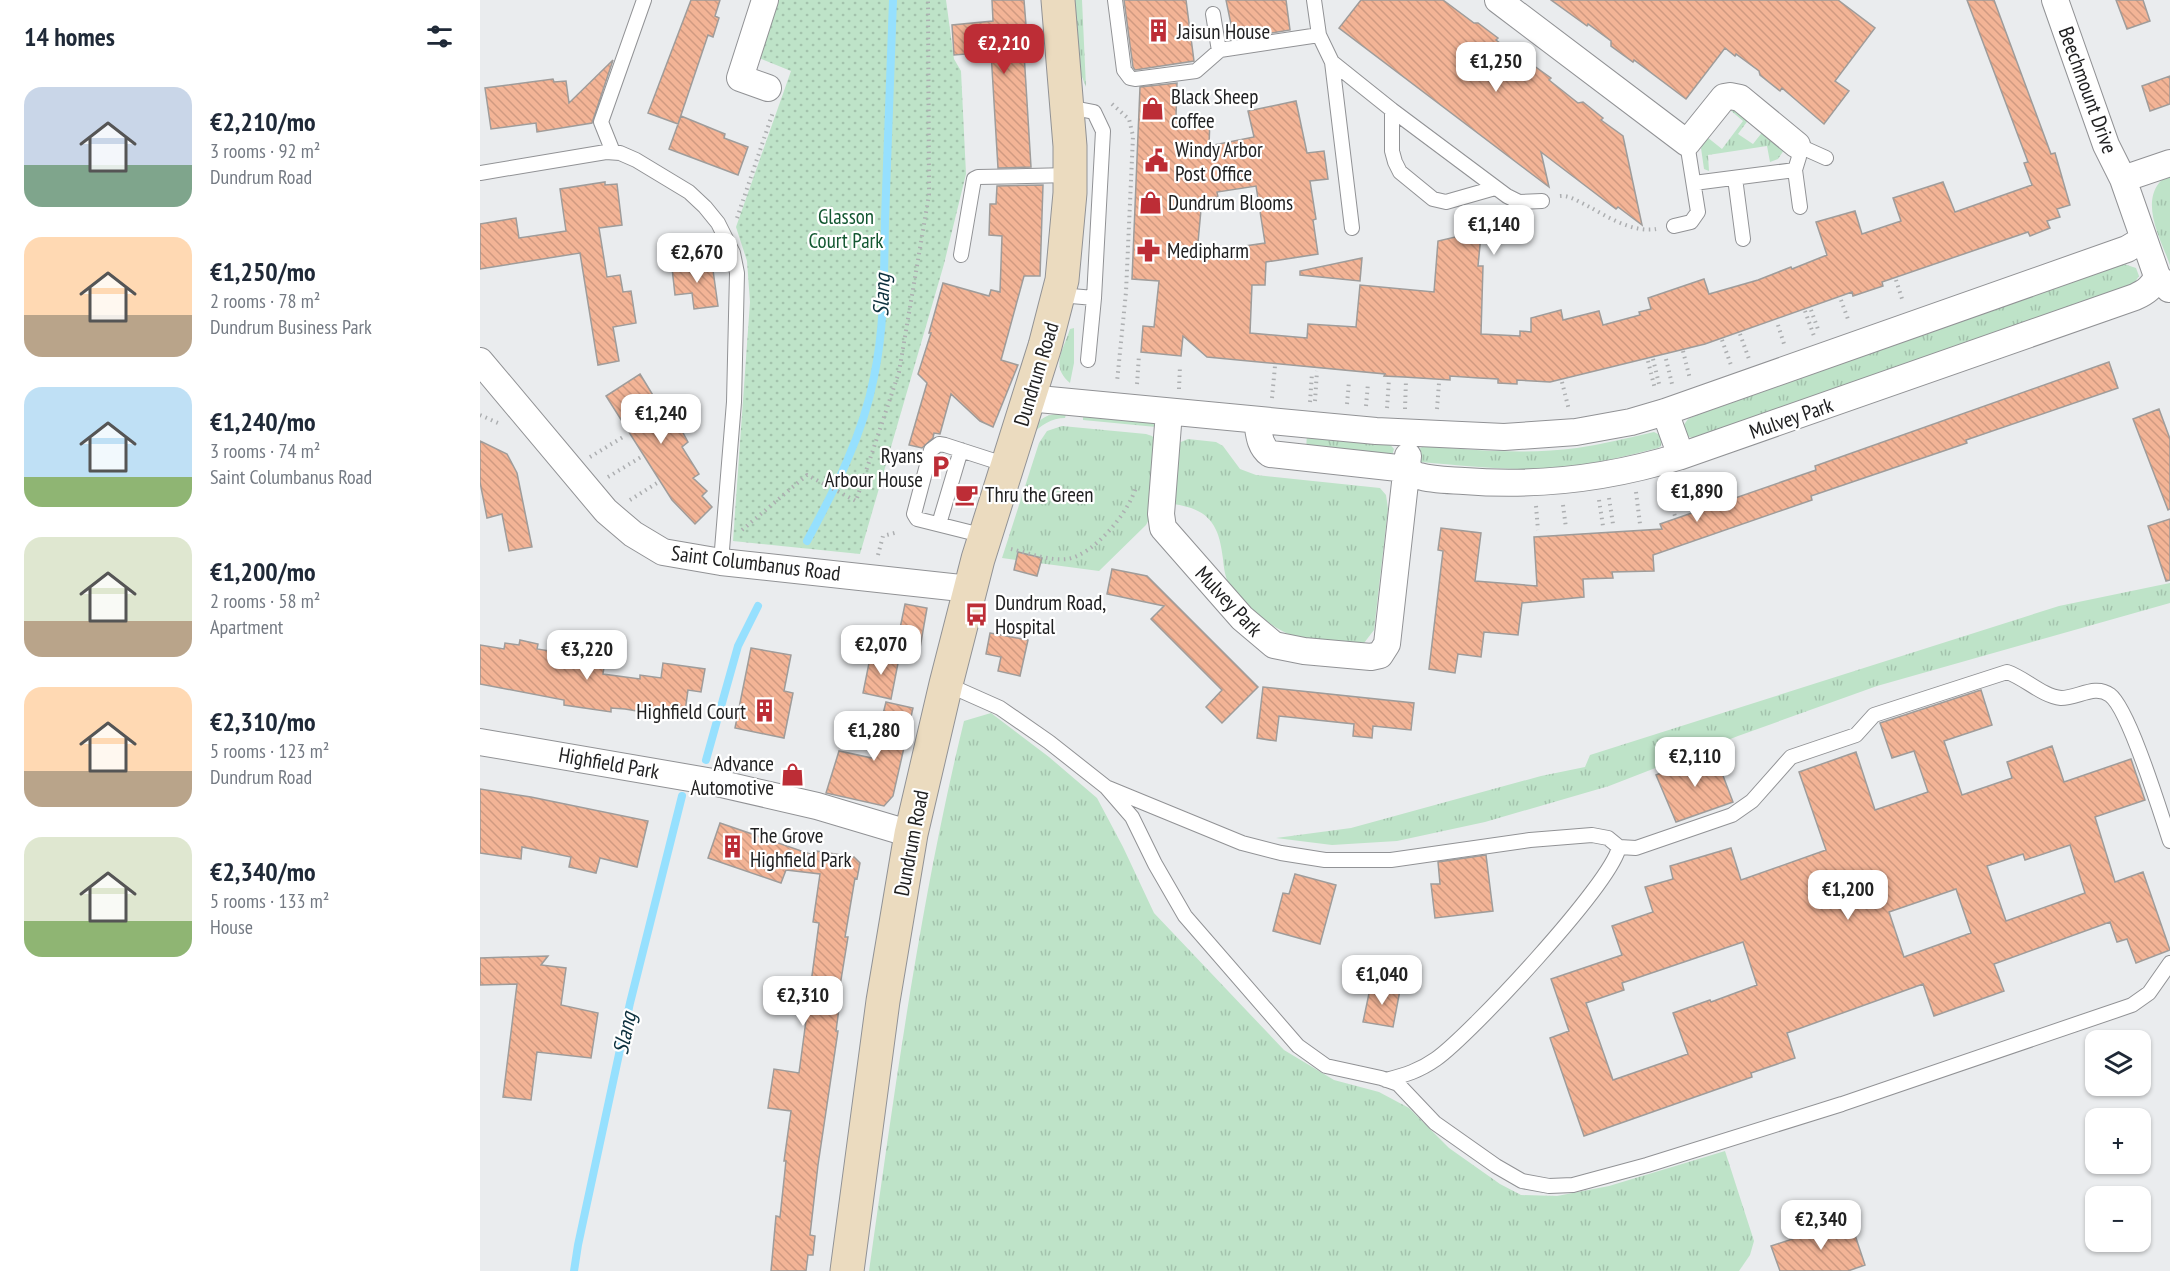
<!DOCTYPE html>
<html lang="en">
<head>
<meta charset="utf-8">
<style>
  :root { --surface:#fff; --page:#f6f6f7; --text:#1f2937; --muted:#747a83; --accent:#bd2d36 }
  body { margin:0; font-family:"PT Sans Narrow",sans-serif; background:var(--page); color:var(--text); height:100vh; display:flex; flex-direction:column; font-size:22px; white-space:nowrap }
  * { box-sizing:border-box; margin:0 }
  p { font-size:20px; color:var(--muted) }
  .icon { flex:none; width:33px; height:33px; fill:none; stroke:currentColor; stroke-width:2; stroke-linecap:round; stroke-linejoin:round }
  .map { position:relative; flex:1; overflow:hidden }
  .panel { display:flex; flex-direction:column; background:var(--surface); width:480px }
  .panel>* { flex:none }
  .buttons { position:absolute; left:1605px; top:1030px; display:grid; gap:12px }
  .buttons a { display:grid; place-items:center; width:66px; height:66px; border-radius:12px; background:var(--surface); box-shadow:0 2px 4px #0004; font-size:30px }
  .price { position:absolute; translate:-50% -51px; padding:0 14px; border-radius:12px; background:#fff; color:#222; font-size:20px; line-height:39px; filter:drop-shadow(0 2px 3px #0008) }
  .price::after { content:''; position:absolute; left:50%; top:36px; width:18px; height:14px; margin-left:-9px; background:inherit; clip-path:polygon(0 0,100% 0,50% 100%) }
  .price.active { background:var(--accent); color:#fff }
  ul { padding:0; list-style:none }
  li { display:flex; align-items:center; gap:18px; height:150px; padding:0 24px }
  li span { display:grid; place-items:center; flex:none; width:168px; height:120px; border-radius:18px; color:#555 }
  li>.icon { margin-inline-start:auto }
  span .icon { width:72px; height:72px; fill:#fffc; stroke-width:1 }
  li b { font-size:26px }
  h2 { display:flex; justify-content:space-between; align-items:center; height:72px; padding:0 24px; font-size:26px }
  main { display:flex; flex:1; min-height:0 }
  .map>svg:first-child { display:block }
</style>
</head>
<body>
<main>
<section class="panel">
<h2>14 homes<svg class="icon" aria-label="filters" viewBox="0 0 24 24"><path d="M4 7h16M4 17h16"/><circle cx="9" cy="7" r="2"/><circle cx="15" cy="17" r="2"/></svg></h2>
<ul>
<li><span style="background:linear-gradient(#c9d6e8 65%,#7fa58c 0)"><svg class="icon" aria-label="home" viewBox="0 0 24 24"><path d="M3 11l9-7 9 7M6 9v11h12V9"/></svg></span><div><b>€2,210/mo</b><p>3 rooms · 92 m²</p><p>Dundrum Road</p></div></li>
<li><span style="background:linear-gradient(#ffd9b3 65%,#b9a48a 0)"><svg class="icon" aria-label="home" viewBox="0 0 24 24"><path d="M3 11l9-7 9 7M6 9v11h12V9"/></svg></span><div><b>€1,250/mo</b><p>2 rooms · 78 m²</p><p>Dundrum Business Park</p></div></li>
<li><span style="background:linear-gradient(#bfe0f5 75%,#8fb573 0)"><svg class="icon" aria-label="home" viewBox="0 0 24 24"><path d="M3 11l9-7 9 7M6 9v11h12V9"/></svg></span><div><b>€1,240/mo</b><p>3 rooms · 74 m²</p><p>Saint Columbanus Road</p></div></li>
<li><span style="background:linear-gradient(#dfe7d0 70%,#b9a48a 0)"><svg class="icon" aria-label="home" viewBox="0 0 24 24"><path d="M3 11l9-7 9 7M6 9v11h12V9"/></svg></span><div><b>€1,200/mo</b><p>2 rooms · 58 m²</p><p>Apartment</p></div></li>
<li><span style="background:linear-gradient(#ffd9b3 70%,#b9a48a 0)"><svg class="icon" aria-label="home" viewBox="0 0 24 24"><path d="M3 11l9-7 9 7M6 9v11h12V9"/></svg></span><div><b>€2,310/mo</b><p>5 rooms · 123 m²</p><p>Dundrum Road</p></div></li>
<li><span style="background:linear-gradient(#dfe7d0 70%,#8fb573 0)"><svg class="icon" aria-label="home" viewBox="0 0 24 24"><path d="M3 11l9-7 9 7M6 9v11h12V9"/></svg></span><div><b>€2,340/mo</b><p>5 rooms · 133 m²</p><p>House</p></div></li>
</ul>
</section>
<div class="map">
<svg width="1690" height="1271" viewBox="0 0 1690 1271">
  <defs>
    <pattern id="grass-tufts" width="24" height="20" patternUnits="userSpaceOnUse" patternTransform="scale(1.5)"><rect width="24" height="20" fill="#bee3c8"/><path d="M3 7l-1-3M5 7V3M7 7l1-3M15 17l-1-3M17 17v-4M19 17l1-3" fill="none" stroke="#a3c2ac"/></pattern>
    <pattern id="park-dots" width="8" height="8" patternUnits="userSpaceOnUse" patternTransform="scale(1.5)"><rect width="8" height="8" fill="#bee3c8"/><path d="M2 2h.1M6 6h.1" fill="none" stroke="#a3c2ac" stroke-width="1.8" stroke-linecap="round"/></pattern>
    <pattern id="building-back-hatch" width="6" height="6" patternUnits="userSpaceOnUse" patternTransform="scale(1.5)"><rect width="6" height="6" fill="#f3b496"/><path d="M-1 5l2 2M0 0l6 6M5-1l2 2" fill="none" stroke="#d09a81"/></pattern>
  </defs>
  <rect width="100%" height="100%" fill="#eaecee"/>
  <path fill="url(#grass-tufts)" d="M592 0H602L606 87 600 72Z
    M1252 107 1269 119 1258 134 1273 144 1284 130 1304 150 1298 159 1290 162 1287 146 1228 155 1229 171 1224 169 1221 148 1227 137 1242 149 1263 121 1249 109Z
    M1690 174V265C1682 242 1661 206 1679 183 1681 180 1687 177 1690 174Z
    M1644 264 1656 268 1659 276 1653 285 1226 434 1213 438 1207 436 1203 426 1208 419 1217 415Z
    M594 328V363L590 383C570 366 583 351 590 329Z
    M576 414H586L585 418C572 418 560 425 551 436 557 422 561 416 576 414Z
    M603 416 676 423V427L603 420Z
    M582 426 666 434 672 436 679 444 671 515 666 525 619 571 522 558 559 443 567 431Z
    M827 432 907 441 914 449 912 456 826 452Z
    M1174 432 1182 436 1181 446 1178 448C1146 456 1115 464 1083 467 1036 472 988 466 941 462L938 459 937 450 944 446C994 450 1046 455 1097 448 1123 444 1148 438 1174 432Z
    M708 439 736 442 743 446 760 469 776 475 900 488 906 495 908 509 894 630 884 643C872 646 860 643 848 641 836 639 823 638 811 635 791 628 763 603 750 586 745 578 744 568 743 559 739 524 729 509 693 504L696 444Z
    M1690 583V603L1397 686 1258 736 1129 786 1005 822 917 841 852 845 796 838 871 828 1061 776 1105 767 1110 755 1579 606Z
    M511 713 569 757 617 798 643 847 674 913 804 1050 854 1080 899 1092 929 1108 969 1148 1020 1184 1041 1195 1077 1196 1129 1186 1245 1151 1274 1241 1270 1255 1259 1271H389C415 1087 440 902 484 721Z"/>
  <path fill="url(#park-dots)" d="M293 0H466L474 59 481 71 486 174 464 264 380 554 253 541 270 302 267 261 256 227 311 71 279 58Z"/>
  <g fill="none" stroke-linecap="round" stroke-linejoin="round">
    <path stroke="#96e0fe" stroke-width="8" d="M327 541C355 489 383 435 394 377 405 325 404 271 405 219 407 146 410 73 413 0
      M226 760 258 646 278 606
      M94 1271 98 1245 150 1003 202 796"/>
  </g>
  <path fill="url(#building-back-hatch)" stroke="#9f9c9a" stroke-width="1.5" fill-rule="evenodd" d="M211 0H240L235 16 239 18 233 37 228 35 198 124 168 113Z
    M512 0H544L546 25H548L552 52 544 53 551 167 518 168 511 52 474 55 472 25 513 21Z
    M644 0H706L714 61 655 70 653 67Z
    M746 0H806L810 30 754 39Z
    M881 0H963L994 23H998L1018 38 1016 40 1046 63H1050L1071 78 1069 80 1098 103 1103 102 1123 118 1121 120 1143 136 1162 225 1138 207 1136 209 1061 152 1069 187 859 28Z
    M1071 0H1358L1395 28 1355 81 1369 91 1344 124 1302 88 1300 91 1280 75 1279 71 1256 54 1255 56 1245 48 1206 99 1154 60 1153 62 1131 46V41L1108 24 1107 26Z
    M1487 0H1514L1571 154 1575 153 1590 205 1577 209 1580 217 1567 221 1570 228 1550 236 1548 232 1402 282 1403 286 1373 296 1372 292 1225 344 1070 382 1037 380V384L1018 383V379L999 378 970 376V380L924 377 904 376 905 374 727 357 703 336 701 356 661 352 663 326 674 327 679 281 652 279 660 87 697 83 696 117 730 118 729 146 774 137 768 111 816 101 827 153 844 151 848 179 830 181 836 219 833 220 838 254 786 262 785 285H772L770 333 827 338 828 324 876 327 880 285 954 292 958 241 988 234 1001 235 998 266H1003L1001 334 1040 336V331L1051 332V318L1081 310 1083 320 1119 311 1123 325 1160 315 1159 312 1171 309 1168 298 1224 279 1229 294 1278 280 1311 267 1312 269 1347 255 1336 222 1375 211 1382 234 1421 221 1413 198 1463 182 1475 212 1552 185 1544 163 1548 162ZM776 186 785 243 717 253 722 199 738 197 737 192Z
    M1636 0H1663L1670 21 1647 29Z
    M133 60 112 123 57 132 56 123 11 129 5 88 73 79 74 82 86 81 89 103Z
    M1690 76V104L1670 111 1662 86Z
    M201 116 245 134 244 138 268 147 258 175 189 149Z
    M125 182V185L137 184 142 225 119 228 127 277 140 275 143 292 151 291 156 323 133 327 139 361 118 365 100 253 0 269V224L36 218 39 238 86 231 80 189Z
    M563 185 560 276H544L521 360 538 365 513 427 500 421 471 394 460 434 454 433 453 438 442 448 429 445 447 383 438 374 451 333H449L463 283 509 296 511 290 520 292 522 236 509 235 510 204H516L517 186Z
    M882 258 880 281 820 275V271Z
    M232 263 238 306 214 309 212 293 195 295 192 268Z
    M1629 362 1638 388 1486 440 1487 443 1331 496 1332 500 1173 555 1174 571 1132 572 1133 578 1103 579 1104 597 1042 603 1038 635 1004 632 1001 657 978 654 975 673 949 669 963 551 958 550 961 528 1001 533 995 581 1057 586 1054 537 1182 529 1180 524 1336 470 1335 466Z
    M160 374 188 420 194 416 208 442 202 447 219 474 213 478 227 491 222 496 232 507 215 524 192 500 126 396Z
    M1679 409 1690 439V509L1688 510 1653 419Z
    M0 441 27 454 37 473 52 547 29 551 22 514 7 518 0 482Z
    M1690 519V580L1686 581 1668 526Z
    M538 552 562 558 557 576 534 570Z
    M632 569 667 576 778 687 742 723 726 707 742 690 671 619 684 606 627 594Z
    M425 604 447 608 440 648 417 643Z
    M510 633 548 640 540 676 518 671 521 657 506 654Z
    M40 640 58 644 57 649 125 660 123 674 160 679V675L181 678 183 663 225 669 221 692 208 690 204 719 145 709 131 708V712L84 705V700L0 684V645L24 649 25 643 39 645Z
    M271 648 311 655 304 691 313 693 304 738 255 728Z
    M391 653 419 658 411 699 383 693Z
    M783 687 934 703 931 730 893 726 892 738 873 736 874 724 799 716 796 741 777 738Z
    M1501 690 1512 725 1464 741 1482 795 1532 778 1527 762 1572 746 1584 782 1651 759 1665 800 1615 817 1635 882 1663 872 1690 950 1656 963 1647 939 1637 942 1630 922 1514 964 1524 991 1454 1016 1443 984 1307 1033 1315 1058 1271 1073 1272 1077 1104 1136 1070 1038 1089 1031 1071 979 1142 955 1132 926 1173 912 1165 887 1193 879 1190 866 1251 848 1261 880 1346 850 1319 772 1376 752 1395 810 1448 792 1434 751 1412 758 1400 723ZM1590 845 1605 893 1526 921 1507 866 1543 854 1545 860ZM1476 889 1491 933 1424 957 1409 912ZM1263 942 1277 985 1231 1002 1230 1000 1193 1013 1208 1054 1133 1080 1106 1003 1144 990 1142 983Z
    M406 702 433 708 413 796 404 806 346 793 359 751 392 758Z
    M1234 752 1253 802 1196 822 1176 775Z
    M0 789 51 797 168 821 157 867 120 858 116 873 89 867 91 857 42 847 41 859 0 853Z
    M240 823 336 856 337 851 374 857 380 863 377 879 375 878 365 937H368L360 986H362L356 1031H358L338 1165 330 1235 335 1236 333 1255H328L326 1271H291L296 1216 300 1217 306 1161H304L311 1111 288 1108 294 1069 319 1073 339 923 333 922 340 874 306 870 301 883 228 858Z
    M1006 855 1013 911 955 918 951 884H960L958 862Z
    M815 874 856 885 840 944 793 931 803 893 809 894Z
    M68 956 61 965 86 968 81 1005 118 1013 111 1058 57 1052 51 1100 23 1097 37 984 0 985V958Z
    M891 984 920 990 913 1027 883 1022Z
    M1370 1220 1385 1265 1368 1271H1300L1291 1246Z"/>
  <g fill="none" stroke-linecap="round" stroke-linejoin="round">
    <defs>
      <path id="service" d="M635 0 644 70 650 78 655 79 716 71 740 50 839 35
        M834 0 839 35 852 62
        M733 14 739 51
        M588 107 614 112 623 131 614 298 608 360
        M912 110V151L915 162 920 172 953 199 966 202 1015 188
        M133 152 121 122 164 0
        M1315 170 1320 207
        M0 173 126 152 140 153 156 160 209 192 225 207 238 223 253 253 257 273 254 402 241 562
        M1255 178 1263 239
        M1214 183 1315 170 1319 157 1317 145 1346 158
        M1194 226 1211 222 1218 212 1207 143
        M872 228 852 62 912 110 1027 196 1039 202 1062 201
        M481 255 494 179 498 177 590 175
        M580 295 614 298
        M459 524 481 450
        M505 536 437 519 434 514 451 450 459 444 465 445 527 465
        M466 684 520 708 569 742 626 787 652 817 675 864 705 916 818 1046 846 1066 901 1078 918 1084 955 1123 1016 1166 1042 1181 1069 1186 1093 1185 1167 1165 1362 1104 1652 1005 1669 993 1690 963
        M628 788 762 843 801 853 845 860H911L1050 840 1112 835 1128 838 1139 847C1132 883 990 1035 956 1059 939 1071 925 1075 906 1080
        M1139 847 1156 848 1252 815 1272 801 1311 757 1376 735 1394 715 1527 672C1545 678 1562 696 1581 698 1598 698 1615 684 1630 695 1649 709 1681 814 1690 841"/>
      <path id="minor" d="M285 0 260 78 288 88
        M1018 0 1207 143 1244 97 1250 96 1260 98 1317 145
        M1575 0 1626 145 1643 179 1677 276 1689 289
        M1643 179 1690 163
        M0 361 126 511 153 534 183 552 241 562 490 589
        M548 398 896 431 1024 437 1096 432 1151 422 1185 412 1647 249 1664 239
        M689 412 681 514 683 528 762 618 794 645 824 651 891 657 900 655 907 644 928 456
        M1185 412 1201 456
        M777 421C779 433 779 446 790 454L927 469C931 471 934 475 939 476 952 480 970 480 984 481 1058 487 1130 478 1201 456L1655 297C1666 292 1673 287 1677 276
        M0 742 233 782 337 806 431 834"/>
      <path id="secondary" d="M367 1271 403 1001 431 834 466 684 498 559 565 346 582 280 590 193V146L578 0"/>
    </defs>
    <use href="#service" stroke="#919295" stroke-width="16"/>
    <use href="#minor" stroke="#919295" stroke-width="28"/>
    <use href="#secondary" stroke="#919295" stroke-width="35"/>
    <path stroke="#adafb1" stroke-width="4" stroke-dasharray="1.5 4.5" stroke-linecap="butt" d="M632 104 649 119 653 136 646 292 637 382
      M1080 196C1089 195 1097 201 1106 205 1126 216 1152 233 1176 229
      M257 218 293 112
      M1416 280 1423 302
      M1361 300 1369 322
      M1331 310 1339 332
      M1325 311 1334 336
      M1298 325 1304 344
      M1260 334 1269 359
      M1242 340 1251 365
      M1203 351 1210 379
      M1173 359 1180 388
      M1186 359 1192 384
      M1168 361 1175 389
      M1082 382 1089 410
      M657 384 659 355
      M699 389 700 366
      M792 398 795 366
      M835 401 837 371
      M830 402 832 373
      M867 404 869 381
      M886 406 888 383
      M907 408 909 379
      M925 409 926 380
      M957 409 959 383
      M0 415 18 423
      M110 457 143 437
      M128 477 161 457
      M1184 486 1195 516
      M1156 492 1160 524
      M1129 498 1133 524
      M150 500 177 483
      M1119 500 1123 526
      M1083 505 1086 528
      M1056 506 1058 530
      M262 530 327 475 376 501 419 372 449 195 448 0
      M531 549C548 553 569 561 587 559 614 555 649 512 656 487
      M398 555 403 536 418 532"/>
    <use href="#service" stroke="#fff" stroke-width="14"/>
    <use href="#minor" stroke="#fff" stroke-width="26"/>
    <use href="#secondary" stroke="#ebdbbf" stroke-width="33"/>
  </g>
  <defs>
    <symbol id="building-bare" viewBox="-9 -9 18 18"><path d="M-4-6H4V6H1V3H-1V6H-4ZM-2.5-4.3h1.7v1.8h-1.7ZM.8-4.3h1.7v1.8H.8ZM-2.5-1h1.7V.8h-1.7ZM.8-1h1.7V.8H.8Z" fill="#bd2d36" stroke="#fff" stroke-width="2.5" paint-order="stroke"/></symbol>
    <symbol id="shop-bare" viewBox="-9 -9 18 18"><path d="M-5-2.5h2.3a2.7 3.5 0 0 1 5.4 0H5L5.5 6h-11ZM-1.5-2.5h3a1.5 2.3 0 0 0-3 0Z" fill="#bd2d36" stroke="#fff" stroke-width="2.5" paint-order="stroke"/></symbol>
    <symbol id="civic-bare" viewBox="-9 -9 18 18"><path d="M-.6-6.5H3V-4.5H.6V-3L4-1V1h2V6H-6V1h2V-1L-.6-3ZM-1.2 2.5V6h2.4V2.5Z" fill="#bd2d36" stroke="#fff" stroke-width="2.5" paint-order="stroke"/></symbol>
    <symbol id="pharmacy-bare" viewBox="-9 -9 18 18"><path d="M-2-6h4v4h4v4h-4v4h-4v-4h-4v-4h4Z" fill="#bd2d36" stroke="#fff" stroke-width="2.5" paint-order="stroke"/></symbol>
    <symbol id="parking-bare" viewBox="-9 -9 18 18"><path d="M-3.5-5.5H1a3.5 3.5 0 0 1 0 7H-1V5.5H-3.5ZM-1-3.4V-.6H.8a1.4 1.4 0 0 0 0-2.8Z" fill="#bd2d36" stroke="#fff" stroke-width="2.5" paint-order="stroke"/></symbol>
    <symbol id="cafe-bare" viewBox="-9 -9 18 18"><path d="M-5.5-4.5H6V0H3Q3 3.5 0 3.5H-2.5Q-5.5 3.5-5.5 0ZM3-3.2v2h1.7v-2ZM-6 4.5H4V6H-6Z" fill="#bd2d36" stroke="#fff" stroke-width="2.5" paint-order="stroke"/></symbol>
    <symbol id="bus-bare" viewBox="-9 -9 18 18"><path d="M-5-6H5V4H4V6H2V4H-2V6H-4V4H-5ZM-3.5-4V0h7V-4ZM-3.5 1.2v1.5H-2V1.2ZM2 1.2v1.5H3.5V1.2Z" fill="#bd2d36" stroke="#fff" stroke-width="2.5" paint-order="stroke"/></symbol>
  </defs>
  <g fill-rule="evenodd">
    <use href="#building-bare" x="662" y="14" width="33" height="33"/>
    <use href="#shop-bare" x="656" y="92" width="33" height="33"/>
    <use href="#civic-bare" x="660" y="144" width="33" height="33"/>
    <use href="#shop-bare" x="654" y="186" width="33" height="33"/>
    <use href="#pharmacy-bare" x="652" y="234" width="33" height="33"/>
    <use href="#parking-bare" x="444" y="450" width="33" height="33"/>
    <use href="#cafe-bare" x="470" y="478" width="33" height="33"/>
    <use href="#bus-bare" x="480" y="598" width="33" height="33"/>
    <use href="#building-bare" x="268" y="694" width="33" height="33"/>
    <use href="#shop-bare" x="296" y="758" width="33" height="33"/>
    <use href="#building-bare" x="236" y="830" width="33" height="33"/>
  </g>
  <g text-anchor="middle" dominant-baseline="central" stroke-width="4.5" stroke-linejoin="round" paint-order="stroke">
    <g font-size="21" fill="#212122" stroke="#fff" text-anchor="start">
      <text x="697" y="31">Jaisun House</text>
      <text x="691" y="96">Black Sheep<tspan x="691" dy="24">coffee</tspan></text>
      <text x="695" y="149">Windy Arbor<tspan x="695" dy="24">Post Office</tspan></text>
      <text x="688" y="202">Dundrum Blooms</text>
      <text x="687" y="250">Medipharm</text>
      <text x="443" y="455" text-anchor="end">Ryans<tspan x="443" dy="24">Arbour House</tspan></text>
      <text x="505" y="494">Thru the Green</text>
      <text x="515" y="602">Dundrum Road,<tspan x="515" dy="24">Hospital</tspan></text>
      <text x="266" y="711" text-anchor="end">Highfield Court</text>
      <text x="294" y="763" text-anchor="end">Advance<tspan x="294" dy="24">Automotive</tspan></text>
      <text x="270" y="835">The Grove<tspan x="270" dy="24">Highfield Park</tspan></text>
    </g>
    <g font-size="21" fill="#212122" stroke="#fff">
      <text transform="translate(1608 90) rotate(70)">Beechmount Drive</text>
      <text transform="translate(556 374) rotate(-73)">Dundrum Road</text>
      <text transform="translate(1311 418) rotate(-19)">Mulvey Park</text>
      <text transform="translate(276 563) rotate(7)">Saint Columbanus Road</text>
      <text transform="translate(749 601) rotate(47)">Mulvey Park</text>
      <text transform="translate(129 763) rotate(10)">Highfield Park</text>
      <text transform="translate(431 843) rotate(-79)">Dundrum Road</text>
    </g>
    <g font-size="21" fill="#135731" stroke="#fff">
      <text x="366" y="216">Glasson<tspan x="366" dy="24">Court Park</tspan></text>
    </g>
    <g font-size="22" font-style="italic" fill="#0d303d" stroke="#fff">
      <text transform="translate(401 295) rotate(-88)">Slang</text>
      <text transform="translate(144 1033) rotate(-78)">Slang</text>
    </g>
  </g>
</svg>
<div class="buttons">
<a><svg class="icon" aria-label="layers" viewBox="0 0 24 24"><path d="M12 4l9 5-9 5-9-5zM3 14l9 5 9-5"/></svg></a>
<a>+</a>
<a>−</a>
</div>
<b class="price active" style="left:524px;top:75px">€2,210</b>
<b class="price" style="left:1016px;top:93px">€1,250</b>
<b class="price" style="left:1014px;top:256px">€1,140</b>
<b class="price" style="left:217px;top:284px">€2,670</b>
<b class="price" style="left:181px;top:445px">€1,240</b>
<b class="price" style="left:1217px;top:523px">€1,890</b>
<b class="price" style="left:401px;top:676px">€2,070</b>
<b class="price" style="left:107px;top:681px">€3,220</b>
<b class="price" style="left:394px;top:762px">€1,280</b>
<b class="price" style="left:1215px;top:788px">€2,110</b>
<b class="price" style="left:1368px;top:921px">€1,200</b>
<b class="price" style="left:902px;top:1006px">€1,040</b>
<b class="price" style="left:323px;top:1027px">€2,310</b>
<b class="price" style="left:1341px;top:1251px">€2,340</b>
</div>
</main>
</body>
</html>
